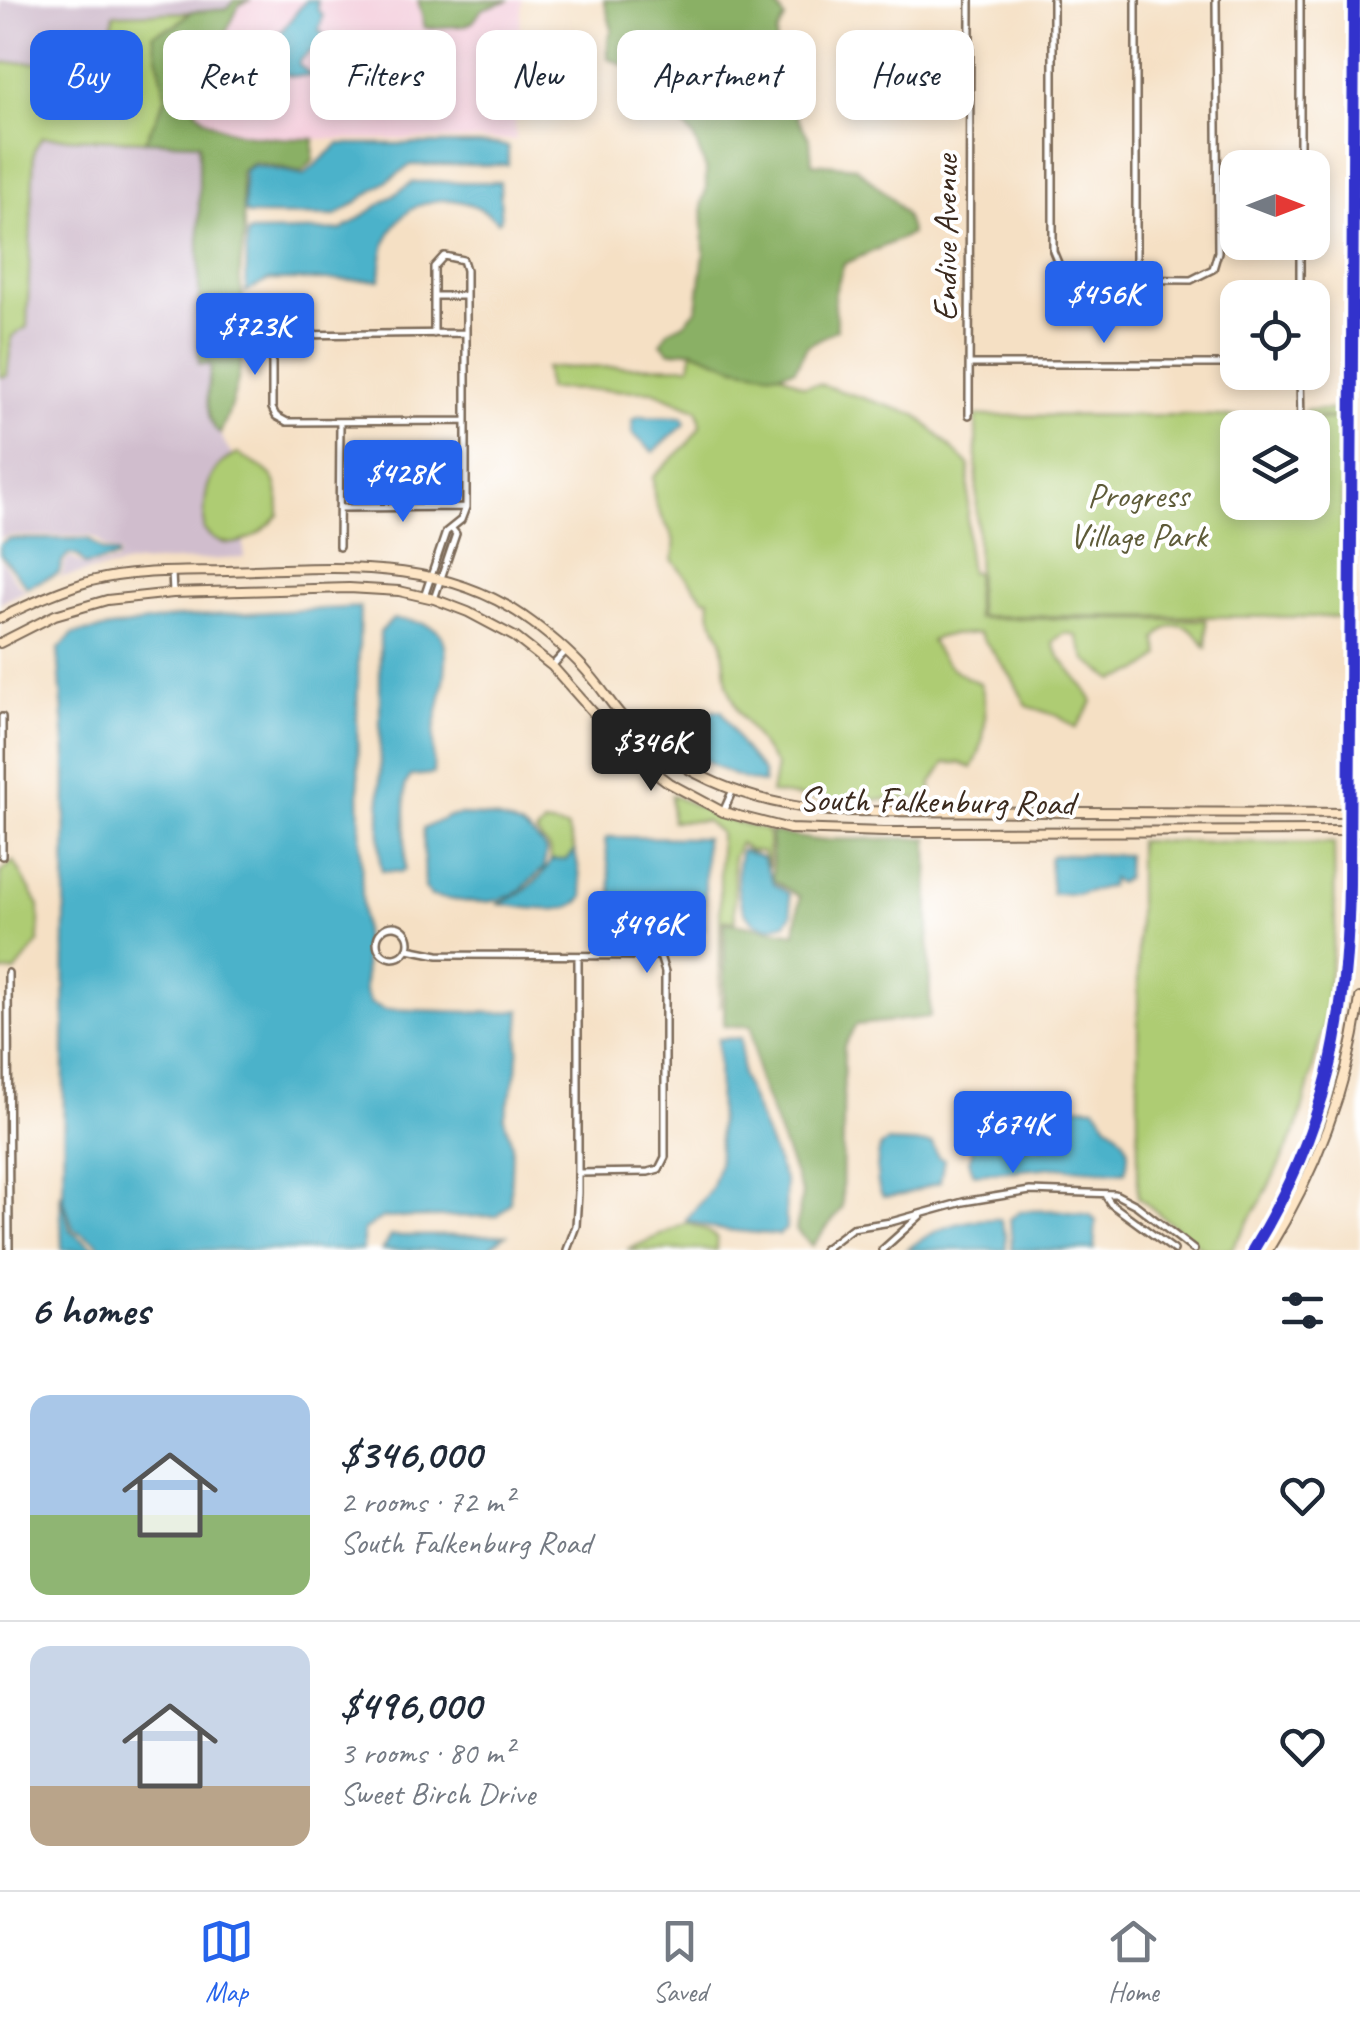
<!DOCTYPE html>
<html lang="en">
<head>
<meta charset="utf-8">
<style>
  :root { --surface:#fff; --page:#f2f2f3; --text:#1f2937; --muted:#747a83; --line:#e0e1e3; --accent:#2563eb }
  body { margin:0; font-family:Caveat,sans-serif; background:var(--page); color:var(--text); height:100vh; display:flex; flex-direction:column; font-size:38px; white-space:nowrap }
  * { box-sizing:border-box; margin:0 }
  p { font-size:32px; color:var(--muted) }
  .icon { flex:none; width:55px; height:55px; fill:none; stroke:currentColor; stroke-width:2; stroke-linecap:round; stroke-linejoin:round }
  .map { position:relative; height:1250px; overflow:hidden }
  .details { display:flex; flex-direction:column; background:var(--surface); flex:1 }
  .details>* { flex:none }
  .banner { position:absolute; left:30px; top:30px; width:1300px; height:90px; display:flex; gap:20px }
  .needle { width:65px; rotate:90deg }
  .controls { position:absolute; left:1220px; top:150px; display:grid; gap:20px }
  .controls a { display:grid; place-items:center; width:110px; height:110px; border-radius:20px; background:var(--surface); box-shadow:0 5px 15px #0003; font-size:50px }
  .price { position:absolute; translate:-50% -85px; padding:0 22px; border-radius:10px; background:var(--accent); color:#fff; font-size:32px; line-height:65px; filter:drop-shadow(0 2px 5px #0008) }
  .price::after { content:''; position:absolute; left:50%; top:60px; width:30px; height:22px; margin-left:-15px; background:inherit; clip-path:polygon(0 0,100% 0,50% 100%) }
  .price.active { background:#222; color:#fff }
  ul { padding:0; list-style:none }
  li { display:flex; align-items:center; gap:30px; height:250px; padding:0 30px }
  li+li { border-top:2px solid var(--line) }
  li span { display:grid; place-items:center; flex:none; width:280px; height:200px; border-radius:20px; color:#555 }
  li>.icon { margin-inline-start:auto }
  span .icon { width:120px; height:120px; fill:#fffc; stroke-width:1 }
  li b { font-size:42px }
  h2 { display:flex; justify-content:space-between; align-items:center; height:120px; padding:0 30px; font-size:42px }
  .tag { padding:0 35px; border-radius:20px; background:var(--surface); box-shadow:0 5px 15px #0003; font-size:35px; line-height:90px }
  .tag.active { background:var(--accent); color:#fff }
  .tabs { display:flex; justify-content:space-around; align-items:center; height:140px; border-top:2px solid var(--line); background:var(--surface); font-size:28px; color:var(--muted) }
  .tabs a { display:grid; justify-items:center; gap:5px }
  .tabs .active { color:var(--accent) }
  .map>svg:first-child { display:block }
</style>
</head>
<body>
<div class="map">
<svg width="1360" height="1250" viewBox="0 0 1360 1250">
  <rect width="100%" height="100%" fill="#fff"/>
  <filter id="ink" filterUnits="userSpaceOnUse"><feTurbulence type="fractalNoise" baseFrequency=".01" numOctaves="2"/><feDisplacementMap in="SourceGraphic" scale="20" xChannelSelector="R" yChannelSelector="G"/><feConvolveMatrix kernelMatrix="1 2 1 2 8 2 1 2 1" color-interpolation-filters="sRGB"/></filter>
  <filter id="wash" filterUnits="userSpaceOnUse"><feTurbulence type="fractalNoise" baseFrequency=".0048" numOctaves="4" result="noise"/><feDisplacementMap in="SourceGraphic" scale="40" xChannelSelector="R" yChannelSelector="G"/><feGaussianBlur stdDeviation="2.25" result="paint"/><feColorMatrix in="noise" values="0 0 0 0 0 0 0 0 0 0 0 0 0 0 0 0 0 1.4 0 .05"/><feComposite in="paint" operator="in"/></filter>
  <g filter="url(#wash)">
    <rect width="100%" height="100%" fill="#f5e0c4"/>
    <path fill="#f4cfdd" d="M251 0H306L282 35 263 53 260 63 268 70 308 76 309 71 299 65 300 61 310 51 320 46 323 33 319 30 317 0H419L425 27 473 22 482 9 510 0H522L514 94 516 140 296 139 226 132 202 117 195 104 196 73 229 30 239 5Z"/>
    <path fill="#d0bdcd" d="M0 0H234V4L227 9 210 11 115 14 107 64 108 104 72 110 45 109 42 91 51 68 50 62 0 63Z
      M42 137 199 143V363L210 364 211 424 220 434 232 456 221 463 210 480 205 493 204 530 231 544 244 541V558L135 563 56 578 62 575 65 563 70 557 86 567 117 562 120 553 105 548 98 539 90 536H7L0 539V377L7 375 12 336 27 327 34 151Z
      M0 558 18 584 27 590 0 603Z"/>
    <path fill="#aecc73" stroke="#747b48" stroke-width="2.5" fill-rule="evenodd" d="M190 12 175 26 153 34 166 97 145 141 42 137 34 150 27 327 12 336 7 376 0 377V63L50 62C52 79 39 90 45 109L72 110 107 105V64L114 14Z
      M693 350 736 367 780 373 804 386 819 384 917 415 969 465 967 551 970 572H975L976 618 1206 620 1207 649C1195 628 1175 613 1156 639L1160 655C1148 670 1132 674 1114 680L1086 660 1077 636C1066 631 1059 634 1053 643 1062 667 1082 679 1093 702L1076 728 1058 716 1027 706 1011 676 979 633C963 635 945 632 931 641 942 663 957 675 980 683 989 707 986 745 972 768L960 763H945L932 783 930 798 832 801 771 793 776 766 739 713 727 684 722 639 711 616 709 599 704 598 672 560C681 535 663 526 656 504 653 496 654 485 653 477L687 445 701 425 698 410 653 391 547 389 545 368 690 366Z
      M1305 410H1349L1348 602 1344 601 1347 419 1305 415Z
      M1186 415 1343 420 1340 617 978 616 976 416ZM1238 428H1312V502H1238Z
      M238 454C272 475 279 470 279 515 260 537 227 558 204 530 204 501 204 466 238 454Z
      M671 795 728 820 768 831 769 868 763 852 748 850 740 843 733 858 735 921 725 919 722 922 720 1007V833L706 821H672Z
      M545 824 567 828 575 851 566 860H551L549 849 536 833Z
      M1138 841 1334 843 1335 926 1324 1025 1298 1126 1263 1198 1231 1250H1204L1138 1197Z
      M14 861 39 906V942L15 972H0V873Z
      M961 1096H1002V1108H961Z
      M687 1223 704 1229 717 1238V1250H627Z"/>
    <path fill="#8ab065" stroke="#626d42" stroke-width="2.5" d="M234 0H251L239 5C232 23 224 37 213 53 208 59 202 64 198 71 164 138 276 139 314 139L313 161 302 172 254 162 241 171C241 192 244 212 244 233 244 250 237 272 241 288 251 331 239 392 220 434 203 421 207 387 211 368L210 364H199V143L145 141 166 97 153 34 175 26 191 12 227 9Z
      M418 0H510L482 9 473 22 464 26 425 28Z
      M604 0H773L785 19 777 33 774 59 784 77 786 97 810 140 812 163 856 167 893 200 905 215 911 234 844 264 834 295 837 329 807 346 795 369 780 373 766 372 736 367 693 350 670 352 661 343 668 331 684 323 697 309 704 253 702 202 706 190V169L694 138 676 116 674 89 664 68 636 71 608 58V39L612 29Z
      M771 832 814 840 928 838 930 1017 856 1025 844 1046 842 1208 812 1246 796 1230 802 1194 758 1078 751 1026H724L725 922 795 933 800 897 773 880Z"/>
    <path fill="#4bb2ca" stroke="#436e74" stroke-width="2.5" d="M306 0H317L318 10 323 16 319 30 324 35V41L299 61V65L313 76H291L263 67 260 63C264 50 295 15 306 0Z
      M339 144H498L508 147V165H411L336 216 248 215 244 211V171L254 165 304 175Z
      M413 182H500L501 219 498 222C468 191 412 191 390 233 382 248 381 264 380 280H269L246 292 247 235 250 232 342 230Z
      M639 416 683 417 685 424 653 452 633 434 632 420Z
      M8 539H89L103 551 117 554V558L85 565 78 556 69 554 62 562 59 573 27 587 0 554V544Z
      M360 607 357 719 365 992 370 1003 384 1009 501 1013 521 1010 517 1071 504 1118 512 1144 510 1203 498 1216 382 1218 363 1231V1250H103L95 1241 73 1229 63 1196 66 759 58 650 73 634 178 617Z
      M393 619C406 620 430 622 439 632 455 649 439 705 435 726 432 741 434 758 433 774L411 776 405 785V869L402 872 382 871 380 862V632Z
      M714 710 722 711 741 745 763 772 764 783C738 781 701 761 682 742L684 734Z
      M460 815C492 815 528 821 546 851L544 868C536 875 528 884 520 890 495 909 459 901 431 896L425 888 423 829 447 817Z
      M608 837 705 838V929C664 897 664 901 613 900L605 840Z
      M741 850 762 857 774 884 789 894 792 914 786 923C737 941 732 882 741 850Z
      M575 851 584 897C566 919 523 906 497 904 517 898 543 880 551 860H566Z
      M1065 854 1127 855 1126 878 1118 883 1112 879 1110 886 1079 894H1052L1049 859 1051 856Z
      M741 1038 742 1076 785 1182 786 1229 779 1235 715 1229 686 1220 711 1189 719 1163 718 1039Z
      M1075 1106 1095 1107C1101 1113 1104 1122 1111 1127 1129 1139 1131 1151 1125 1172L1055 1167 974 1174 969 1161 972 1151 961 1138V1121L988 1118 1004 1131 1007 1142C1073 1157 1042 1136 1075 1106Z
      M888 1142 932 1144 938 1157 944 1159 940 1182 903 1195 883 1197C874 1184 877 1161 880 1146Z
      M60 1192 70 1231 98 1250H62Z
      M1057 1210 1090 1215 1096 1221 1094 1250H1012L1010 1219 1020 1211Z
      M1000 1219 1006 1237V1250H907C933 1228 966 1218 1000 1219Z
      M506 1235 487 1250H382L391 1236Z"/>
  </g>
  <g filter="url(#ink)">
    <g fill="none" stroke-linecap="round" stroke-linejoin="round">
      <defs>
        <path id="street" d="M1053 0V251L1060 268 1079 279 1191 280 1213 269 1218 252 1216 0
          M1136 0V280
          M1300 168V0
          M434 296H466
          M1300 298V242
          M971 364H1238
          M1300 372 1301 428
          M969 415 970 0
          M466 421 287 422 276 416 272 408V346L277 339 288 335 466 333
          M339 508 466 507
          M339 547 340 422
          M172 573 173 593
          M424 597 446 532 461 520 466 507V270L463 260 444 256 434 267V334
          M434 599 456 534 452 529
          M552 666 566 651
          M2 717V856
          M723 812 732 792
          M377 942a16 16 0 1 1 32 0a16 16 0 1 1-32 0Z
          M408 949 438 955 660 956 665 972V1157L659 1169 648 1172 578 1173
          M8 973 9 1250
          M1105 1195 1111 1204 1174 1250
          M567 1250 576 1226 578 1193V956
          M823 1250 852 1228 891 1222 963 1202 1030 1191 1115 1194 1136 1205 1194 1250
          M882 1250 922 1214"/>
        <path id="secondary" d="M0 618C30 604 59 590 91 581 134 570 182 572 227 571 332 568 444 555 533 623 553 638 573 655 589 674 601 687 610 703 622 716 677 777 750 803 830 811L1360 813
          M0 643 55 615 107 600 173 593 349 588 399 591 434 599 468 612 515 637 552 666 629 753 669 783 723 812 790 829 884 832 1360 831
          M1253 1250C1302 1174 1337 1079 1345 989 1353 896 1347 802 1349 709 1353 473 1353 237 1354 0
          M1268 1250C1315 1174 1348 1087 1360 998"/>
      </defs>
      <use href="#street" stroke="#7c6a58" stroke-width="10"/>
      <use href="#secondary" stroke="#7c6a58" stroke-width="12"/>
      <use href="#street" stroke="#fff" stroke-width="5"/>
      <use href="#secondary" stroke="#fde5c5" stroke-width="8"/>
      <defs>
        <path id="bus-1" d="M1253 1250C1327 1128 1347 1025 1349 884L1354 0"/>
      </defs>
      <use href="#bus-1" stroke="#fff" stroke-width="20"/>
      <use href="#bus-1" stroke="#33c" stroke-width="12"/>
    </g>
  </g>
  <g text-anchor="middle" dominant-baseline="central" stroke-width="8" stroke-linejoin="round" paint-order="stroke">
    <g font-size="35" fill="#3b2a1e" stroke="#fff">
      <text transform="translate(945 238) rotate(-90)">Endive Avenue</text>
      <text transform="translate(937 801) rotate(1)">South Falkenburg Road</text>
    </g>
    <g font-size="35" fill="#5e5b38" stroke="#fff">
      <text x="1138" y="495">Progress<tspan x="1138" dy="40">Village Park</tspan></text>
    </g>
  </g>
</svg>
<div class="controls">
<a><svg class="needle" viewBox="-14 -14 28 28"><path d="M0-13l5 13h-10z" fill="#e53935"/><path d="M0 13l5-13h-10z" fill="#747a83"/></svg></a>
<a><svg class="icon" aria-label="locate" viewBox="0 0 24 24"><circle cx="12" cy="12" r="6"/><path d="M12 2v4M12 18v4M2 12h4M18 12h4"/></svg></a>
<a><svg class="icon" aria-label="layers" viewBox="0 0 24 24"><path d="M12 4l9 5-9 5-9-5zM3 14l9 5 9-5"/></svg></a>
</div>
<b class="price" style="left:1104px;top:346px">$456K</b>
<b class="price" style="left:255px;top:378px">$723K</b>
<b class="price" style="left:403px;top:525px">$428K</b>
<b class="price active" style="left:651px;top:794px">$346K</b>
<b class="price" style="left:647px;top:976px">$496K</b>
<b class="price" style="left:1013px;top:1176px">$674K</b>
<div class="banner">
<a class="tag active">Buy</a>
<a class="tag">Rent</a>
<a class="tag">Filters</a>
<a class="tag">New</a>
<a class="tag">Apartment</a>
<a class="tag">House</a>
</div>
</div>
<section class="details">
<h2>6 homes<svg class="icon" aria-label="filters" viewBox="0 0 24 24"><path d="M4 7h16M4 17h16"/><circle cx="9" cy="7" r="2"/><circle cx="15" cy="17" r="2"/></svg></h2>
<ul>
<li><span style="background:linear-gradient(#a9c7e8 60%,#8fb573 0)"><svg class="icon" aria-label="home" viewBox="0 0 24 24"><path d="M3 11l9-7 9 7M6 9v11h12V9"/></svg></span><div><b>$346,000</b><p>2 rooms · 72 m²</p><p>South Falkenburg Road</p></div><svg class="icon" aria-label="heart" viewBox="0 0 24 24"><path d="M12 20l-8-8c-3-5 5-10 8-4 3-6 11-1 8 4z"/></svg></li>
<li><span style="background:linear-gradient(#c9d6e8 70%,#b9a48a 0)"><svg class="icon" aria-label="home" viewBox="0 0 24 24"><path d="M3 11l9-7 9 7M6 9v11h12V9"/></svg></span><div><b>$496,000</b><p>3 rooms · 80 m²</p><p>Sweet Birch Drive</p></div><svg class="icon" aria-label="heart" viewBox="0 0 24 24"><path d="M12 20l-8-8c-3-5 5-10 8-4 3-6 11-1 8 4z"/></svg></li>
</ul>
</section>
<nav class="tabs">
<a class="active"><svg class="icon" aria-label="map" viewBox="0 0 24 24"><path d="M3 6l6-2 6 2 6-2v14l-6 2-6-2-6 2zM9 4v14M15 6v14"/></svg>Map</a>
<a><svg class="icon" aria-label="saved" viewBox="0 0 24 24"><path d="M7 4h10v16l-5-4-5 4z"/></svg>Saved</a>
<a><svg class="icon" aria-label="home" viewBox="0 0 24 24"><path d="M3 11l9-7 9 7M6 9v11h12V9"/></svg>Home</a>
</nav>
</body>
</html>
